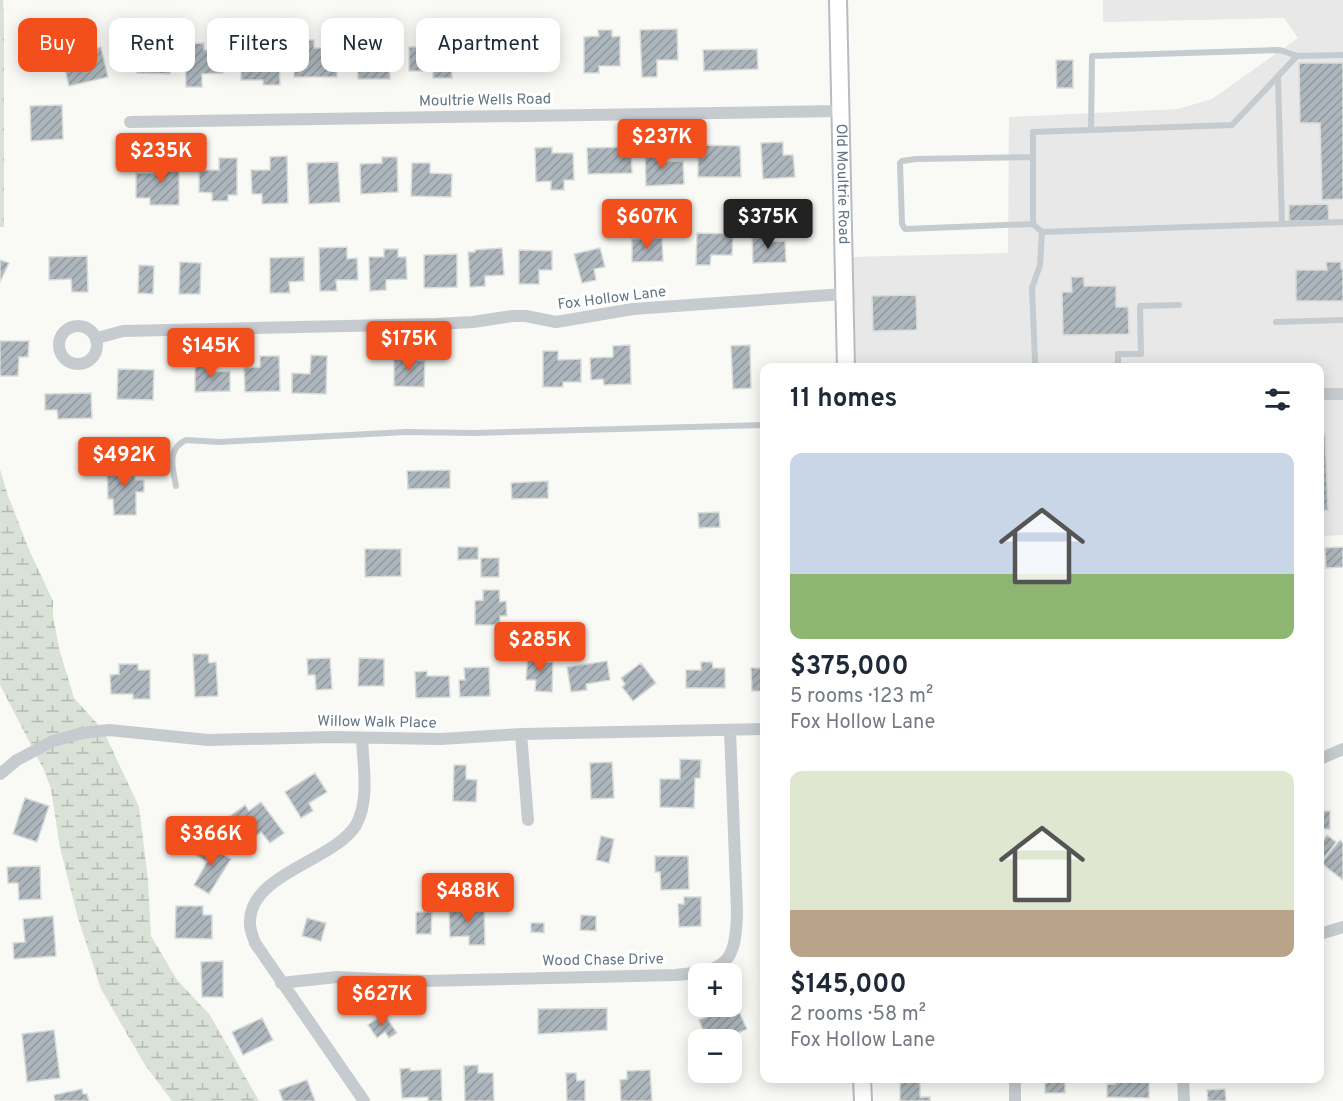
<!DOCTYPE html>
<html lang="en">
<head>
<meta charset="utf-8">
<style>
  :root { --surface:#fff; --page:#f2f2f3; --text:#1f2937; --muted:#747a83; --accent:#f34f1c }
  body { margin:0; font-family:Overpass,sans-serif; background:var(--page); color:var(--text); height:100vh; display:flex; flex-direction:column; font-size:22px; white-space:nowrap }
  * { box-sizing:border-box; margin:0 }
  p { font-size:20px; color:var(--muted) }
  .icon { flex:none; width:33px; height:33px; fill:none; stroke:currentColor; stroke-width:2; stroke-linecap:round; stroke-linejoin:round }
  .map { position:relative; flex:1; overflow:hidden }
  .details { position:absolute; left:760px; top:363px; width:564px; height:720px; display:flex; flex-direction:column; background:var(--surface); border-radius:12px; box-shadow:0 3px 15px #0003 }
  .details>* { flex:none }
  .top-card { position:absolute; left:18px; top:18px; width:570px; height:54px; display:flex; gap:12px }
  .fabs { position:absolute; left:688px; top:963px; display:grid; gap:12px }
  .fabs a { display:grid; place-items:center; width:54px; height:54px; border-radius:12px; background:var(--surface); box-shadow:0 3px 15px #0003; font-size:30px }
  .price { position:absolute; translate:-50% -51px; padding:0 14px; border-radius:6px; background:var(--accent); color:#fff; font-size:20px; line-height:39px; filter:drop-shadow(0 2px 3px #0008) }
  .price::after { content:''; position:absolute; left:50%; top:36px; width:18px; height:14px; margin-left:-9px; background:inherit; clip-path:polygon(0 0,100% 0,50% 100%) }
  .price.selected { background:#222; color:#fff }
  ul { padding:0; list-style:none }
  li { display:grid; align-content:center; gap:12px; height:318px; padding:0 30px }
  li span { display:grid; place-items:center; height:186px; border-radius:12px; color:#555 }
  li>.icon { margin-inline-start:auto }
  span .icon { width:108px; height:108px; fill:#fffc; stroke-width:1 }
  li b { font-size:26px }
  h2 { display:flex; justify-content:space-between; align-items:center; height:72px; padding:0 30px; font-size:26px }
  .tag { padding:0 21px; border-radius:12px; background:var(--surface); box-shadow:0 3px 15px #0003; font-size:21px; line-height:54px }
  .tag.selected { background:var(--accent); color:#fff }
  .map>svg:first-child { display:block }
</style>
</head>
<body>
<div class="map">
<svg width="1343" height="1101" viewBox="0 0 1343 1101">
  <defs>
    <pattern id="forest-firs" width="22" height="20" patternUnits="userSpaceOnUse" patternTransform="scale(1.5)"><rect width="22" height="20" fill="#dae1d7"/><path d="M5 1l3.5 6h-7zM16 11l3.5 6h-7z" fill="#b4bbb4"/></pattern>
    <pattern id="wetland-marsh" width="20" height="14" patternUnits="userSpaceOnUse" patternTransform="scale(1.5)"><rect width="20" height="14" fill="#dae1d7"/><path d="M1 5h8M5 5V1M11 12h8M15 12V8" fill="none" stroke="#b4bbb4"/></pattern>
    <pattern id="building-hatch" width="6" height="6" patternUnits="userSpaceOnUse" patternTransform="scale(1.5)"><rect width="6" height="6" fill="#acb6bc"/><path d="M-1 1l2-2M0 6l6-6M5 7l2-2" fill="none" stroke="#8f999e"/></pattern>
  </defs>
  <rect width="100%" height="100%" fill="#f9f9f6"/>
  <path fill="#e7e8e7" d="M1103 0H1343V535L1320 536V368L853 367 851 257 1008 253 1009 117 1178 109 1212 99 1298 38 1284 18 1103 22Z"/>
  <path fill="url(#forest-firs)" d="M0 0H3L4 19V227H0Z"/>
  <path fill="url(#wetland-marsh)" d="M0 469 7 493 30 552 53 601V616L60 652 74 698 103 730 139 807 148 880 151 936 177 980 210 1015 259 1101H172L145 1065 101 989 78 918 60 848 51 789 44 770 0 685Z"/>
  <path fill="url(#building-hatch)" stroke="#dbdbd8" stroke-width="1.5" d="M677 29 678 60H657V77H642L640 30Z
    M598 30H612V37L620 36V66H599V73H584V37L599 36Z
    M504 37V70L470 71 469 38Z
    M303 40H314V48H337V77H294V51H303Z
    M357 40H373L374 50 389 49 390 79H358Z
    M138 41 171 42 170 74 137 73Z
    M244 41H254V50H279L280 85H263V80H241V56L244 55Z
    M204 43V50H222L223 73 202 74V87H186L185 44Z
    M451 46 452 78H433V71H409V47Z
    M101 47 108 77 69 86 61 53 81 48 82 52Z
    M757 49 758 69 704 71 703 50Z
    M1056 60H1073V88H1057Z
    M1299 63H1343V199L1322 200 1320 123H1300Z
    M62 105 63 139 31 141 30 106Z
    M783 142V155H793L795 177 763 179 761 143Z
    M698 145 740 146 741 177H698Z
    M552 147V153H573L574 180H564V190H551V181L536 182 535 148Z
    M631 147 632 173 588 174 587 148Z
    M645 149H660L661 162 683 161 684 184 646 186Z
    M287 156 288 203 262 204V194H252L251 170H270V157Z
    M161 157H179V205H150V198H136V173H161Z
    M382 157H397L398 192 361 194 360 164 382 163Z
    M219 158H237V195H228V201H212V193L199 192V170H219Z
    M338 162 340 202 309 204 307 163Z
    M412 163H430V173L452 174 451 197 411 196Z
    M1328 204 1329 221H1289V205Z
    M697 233 733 234 732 255H711L710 265H696Z
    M752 234H764V242L785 241 786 262 753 263Z
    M662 238 663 261 632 262V239Z
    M347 247V259L357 258 358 280H336L337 291H320L319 248Z
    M502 248 504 275 485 276V286L470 287 468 252H475V250Z
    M600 248 605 267 594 269 596 280 582 283 574 254Z
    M384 249H398V257H406L407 279 386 280V290L370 291 369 257H384Z
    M519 250 552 251V270H539V284H519Z
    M457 254V287L424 288V255Z
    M87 256 88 292H72L71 279 49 280V257Z
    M304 257V281L289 282 290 293H270V258Z
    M0 260 9 263 0 282Z
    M180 262 201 263 200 294H179Z
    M1326 262H1341V269H1343V301H1296V270H1327Z
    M139 265 154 266 153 294 138 293Z
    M1071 277H1084V286H1116V307H1128L1129 334 1063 335 1062 292H1072Z
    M916 295 917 330 873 331 872 296Z
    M0 341H29L28 357H19L18 376H0Z
    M630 345 631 384 604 385 603 379 591 380 590 358 613 357V346Z
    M750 345 751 388 733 389 731 346Z
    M543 351H558V360L581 359V382H563V387H543Z
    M311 355 327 356 326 394 292 393V373L310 374Z
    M260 356H279L280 391 245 392 244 368 260 367Z
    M394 356H416V360L425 361 424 387 394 386Z
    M195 362H209V372L230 371V391L195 392Z
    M118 369 154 370 153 400 117 399Z
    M91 393 92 418 58 419 57 410H45V394Z
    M1325 434 1328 510 1320 511V435Z
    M135 464V480H144V492H136V515H114L113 499H108L107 465Z
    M450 470V488L408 489 407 471Z
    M548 481V498L512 499 511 483Z
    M719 512 720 527 699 528 698 513Z
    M458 547H478V559L458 560Z
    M1343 547V567L1326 568 1325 548Z
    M365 549H401V576L365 577Z
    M481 558H499V577H481Z
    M483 590H499L500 602 506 601 507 616H500V625H475V601L483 600Z
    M528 653 541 654V662H553L552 692 535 691 536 680H526Z
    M193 654H208L209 663 216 662 218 696 195 697Z
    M330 658 332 689 316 690 315 675H308L307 659Z
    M359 658 384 659V686H358Z
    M607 661 610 680 586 684 587 690 571 692 567 667Z
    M701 662H712L713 668H725V688H686V670H701Z
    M641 663 656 683 633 701 622 687 625 684 621 678Z
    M762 663H765V691H752L751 668H762Z
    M119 664H138V670H150V699H133V694H111L110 675 119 674Z
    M489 667 490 696 460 697 459 680H465L464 668Z
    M427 671V676H449L450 697 416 698 415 672Z
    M680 759 701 760 700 778H695L694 808 660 807V779H680Z
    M612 762 614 798 591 799 590 763Z
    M454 765H466V779L477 780 476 802 453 801Z
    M315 773 327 792 309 803 313 811 301 818 285 792Z
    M25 798 49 806 37 842 13 834Z
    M261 802 284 833 270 843 261 832 248 842 229 817 245 805 249 811Z
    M1320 811H1330V829H1320Z
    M1327 835 1336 842 1323 860 1320 858V844Z
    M601 836 614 839 609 863 596 860Z
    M1340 840 1343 843V880L1321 863Z
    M203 842 231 859 209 894 194 885 207 862 196 855Z
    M655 856H688L689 889 661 890 660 872H655Z
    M40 866 41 899 19 900 18 883H8L7 867Z
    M684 897H701V926L679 927 678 904H684Z
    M176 906H203V915H212V939L175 938Z
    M484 907 485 945H469V936L450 937 449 908Z
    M416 912H432L431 934H416Z
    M581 915 596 916V931L580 930Z
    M53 916 56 956 14 959 13 943 25 942 23 919Z
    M307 918 326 923 321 941 302 936Z
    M531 923H544V933L531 932Z
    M223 961V997H202L201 962Z
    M736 1005 747 1029 722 1040H707L699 1020Z
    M607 1008V1030L538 1034V1009Z
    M384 1014 397 1033 389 1038 385 1032 377 1038 368 1025Z
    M262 1018 273 1040 243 1055 232 1032Z
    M54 1030 60 1078 27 1082 22 1034Z
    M478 1065V1073H493L494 1101H465L464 1066Z
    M410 1068V1071L441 1069 442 1101H428V1097L402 1098 400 1069Z
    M650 1070 652 1101H621L620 1080 627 1079V1071Z
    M566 1073H576L577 1081 585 1080V1101H567Z
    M900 1078H920V1097H930V1101H900Z
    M1045 1078H1065V1093H1045Z
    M1115 1078H1142V1082H1149V1098L1107 1097V1084H1115Z
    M307 1080 315 1101H283L279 1090Z
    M82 1089 83 1094H87L89 1101H55L54 1095Z
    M1225 1089 1226 1101H1208L1207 1090Z"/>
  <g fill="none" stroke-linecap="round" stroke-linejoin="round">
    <defs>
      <g id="secondary">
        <path id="s1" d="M838 0 846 368"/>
        <path d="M862 1078 863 1101"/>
      </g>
    </defs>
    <use href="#secondary" stroke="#b6bdc2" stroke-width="20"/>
    <path stroke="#c6cbcf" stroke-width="6" d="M1343 55 1297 56 1232 125 1033 132V224L1042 232 1343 222
      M1278 76 1282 224
      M1091 130 1092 56 1280 50 1297 56
      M1032 157 916 159 902 161 900 163 902 224 905 229 1033 224
      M1276 322 1343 320
      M1035 361 1032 288 1040 265 1042 232
      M1118 368V354H1141L1140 306 1179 305
      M176 486C173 469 166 449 186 440L219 442 406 432 474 433 765 425"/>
    <path stroke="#c6cbcf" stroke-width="12" d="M130 122 840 111
      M59 345a19 19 0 1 1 38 0a19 19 0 1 1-38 0Z
      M97 338 123 331 436 324 473 322 512 316H526L556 322 633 309 844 294
      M1320 394H1343
      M521 734 528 820
      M362 738C363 765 370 800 356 825 334 861 251 873 250 921 249 929 253 936 255 943L364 1101
      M1320 759 1343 749
      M0 774 17 760 53 741 82 733 109 730 208 740 332 737 440 739 521 734 765 729
      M1320 934 1343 927
      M281 983 337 977 422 981 675 975C727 971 736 963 737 911L730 730
      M1183 1078 1184 1101
      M1015 1101V1078"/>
    <use href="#secondary" stroke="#fff" stroke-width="16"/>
  </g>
  <g text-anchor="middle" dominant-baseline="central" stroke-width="6" stroke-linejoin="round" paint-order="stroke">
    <g font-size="15" fill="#617584" stroke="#fff">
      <text transform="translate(485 101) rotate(-1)">Moultrie Wells Road</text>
      <text stroke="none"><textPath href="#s1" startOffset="184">Old Moultrie Road</textPath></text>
      <text transform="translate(612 299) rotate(-7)">Fox Hollow Lane</text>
      <text transform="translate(377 723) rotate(1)">Willow Walk Place</text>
      <text transform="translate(603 961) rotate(-1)">Wood Chase Drive</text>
    </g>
  </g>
</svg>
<div class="fabs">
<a>+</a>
<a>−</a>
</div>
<b class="price" style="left:662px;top:170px">$237K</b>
<b class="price" style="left:161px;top:184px">$235K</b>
<b class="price" style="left:647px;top:250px">$607K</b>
<b class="price selected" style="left:768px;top:250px">$375K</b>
<b class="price" style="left:409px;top:372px">$175K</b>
<b class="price" style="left:211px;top:379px">$145K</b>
<b class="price" style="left:124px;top:488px">$492K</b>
<b class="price" style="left:540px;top:673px">$285K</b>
<b class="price" style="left:211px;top:867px">$366K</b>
<b class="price" style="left:468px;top:924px">$488K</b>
<b class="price" style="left:382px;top:1027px">$627K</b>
<div class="top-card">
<a class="tag selected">Buy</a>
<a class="tag">Rent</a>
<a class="tag">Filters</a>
<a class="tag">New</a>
<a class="tag">Apartment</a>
</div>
<section class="details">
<h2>11 homes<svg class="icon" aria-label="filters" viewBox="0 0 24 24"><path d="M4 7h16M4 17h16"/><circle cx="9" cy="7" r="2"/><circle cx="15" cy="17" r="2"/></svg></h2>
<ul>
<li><span style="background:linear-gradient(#c9d6e8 65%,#8fb573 0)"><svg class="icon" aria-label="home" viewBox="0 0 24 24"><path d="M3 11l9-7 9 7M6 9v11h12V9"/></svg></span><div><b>$375,000</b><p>5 rooms · 123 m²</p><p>Fox Hollow Lane</p></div></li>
<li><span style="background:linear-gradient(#dfe7d0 75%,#b9a48a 0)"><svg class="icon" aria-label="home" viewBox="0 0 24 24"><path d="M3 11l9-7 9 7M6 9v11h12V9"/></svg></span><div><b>$145,000</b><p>2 rooms · 58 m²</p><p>Fox Hollow Lane</p></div></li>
</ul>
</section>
</div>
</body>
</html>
